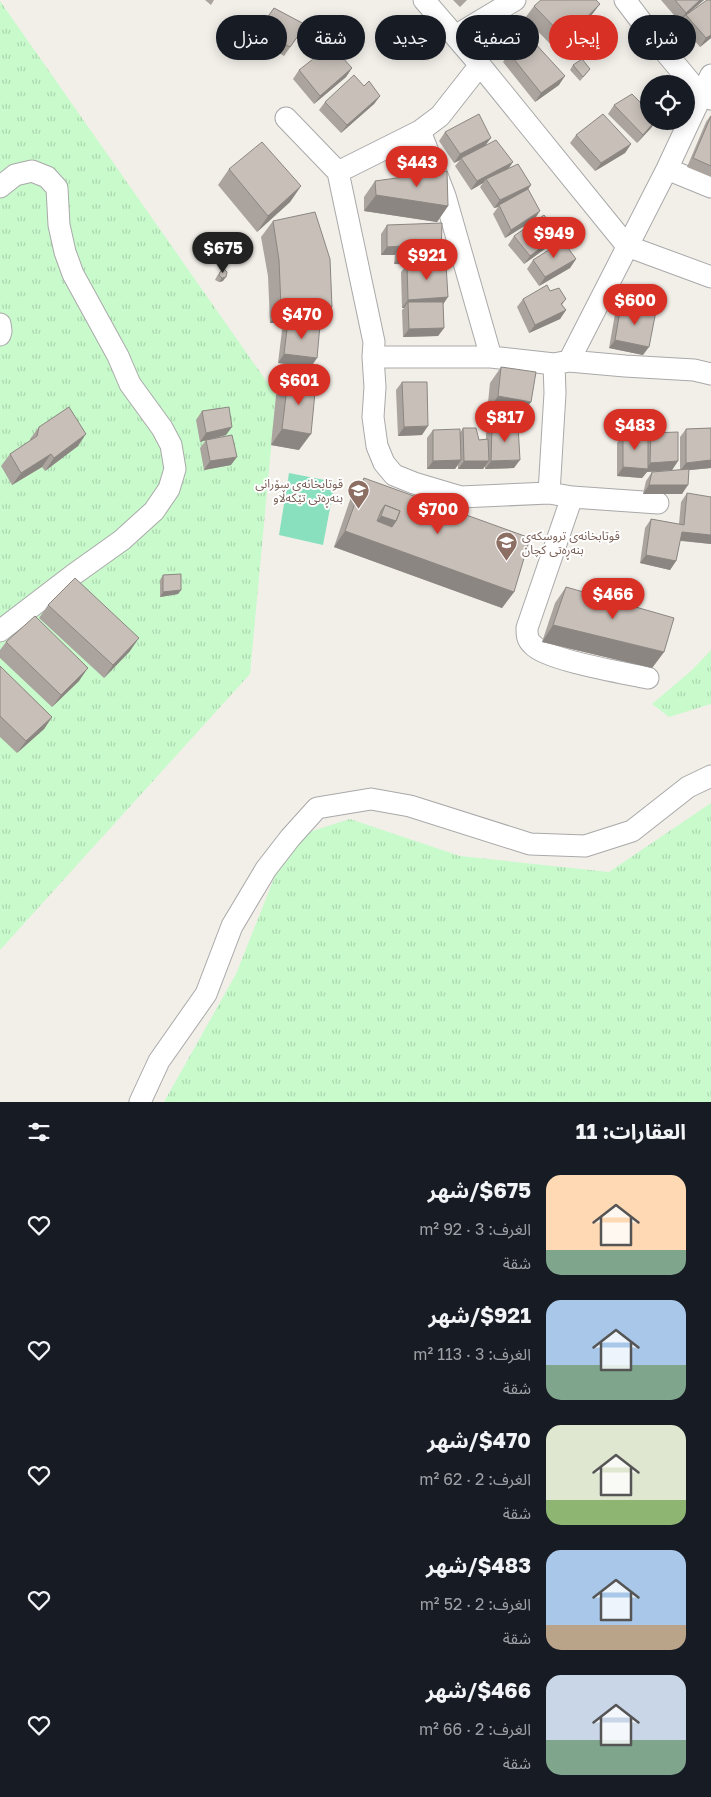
<!DOCTYPE html>
<html lang="ar">
<head>
<meta charset="utf-8">
<style>
  :root { --surface:#171b24; --page:#242831; --text:#f1f3f6; --muted:#9ea1a6; --accent:#d93025 }
  body { margin:0; font-family:"Golos Text","Noto Sans Arabic",sans-serif; background:var(--page); color:var(--text); direction:rtl; height:100vh; display:flex; flex-direction:column; font-size:19px; white-space:nowrap }
  * { box-sizing:border-box; margin:0 }
  p { font-size:16px; color:var(--muted) }
  .icon { flex:none; width:28px; height:28px; fill:none; stroke:currentColor; stroke-width:2; stroke-linecap:round; stroke-linejoin:round }
  .map { position:relative; height:1102px; overflow:hidden; direction:ltr }
  .side { display:flex; flex-direction:column; background:var(--surface); flex:1 }
  .side>* { flex:none }
  .top-card { position:absolute; left:15px; top:15px; width:681px; height:45px; direction:rtl; display:flex; gap:10px }
  .fabs { position:absolute; left:640px; top:75px; display:grid; gap:10px }
  .fabs a { display:grid; place-items:center; width:55px; height:55px; border-radius:50%; background:var(--surface); box-shadow:0 2px 12px #0003; font-size:25px }
  .price { position:absolute; translate:-50% -42px; padding:0 11px; border-radius:18px; background:var(--accent); color:#fff; font-size:16px; line-height:32px; filter:drop-shadow(0 1px 2px #0008) }
  .price::after { content:''; position:absolute; left:50%; top:30px; width:15px; height:11px; margin-left:-8px; background:inherit; clip-path:polygon(0 0,100% 0,50% 100%) }
  .price.selected { background:#222; color:#fff }
  ul { padding:0; list-style:none }
  li { display:flex; align-items:center; gap:15px; height:125px; padding:0 25px }
  li span { display:grid; place-items:center; flex:none; width:140px; height:100px; border-radius:15px; color:#555 }
  li>.icon { margin-inline-start:auto }
  span .icon { width:60px; height:60px; fill:#fffc; stroke-width:1 }
  li b { font-size:21px }
  h2 { display:flex; justify-content:space-between; align-items:center; height:60px; padding:0 25px; font-size:21px }
  .pill { padding:0 18px; border-radius:22px; background:var(--surface); box-shadow:0 2px 12px #0003; font-size:18px; line-height:45px }
  .pill.selected { background:var(--accent); color:#fff }
  .map>svg:first-child { display:block }
</style>
</head>
<body>
<div class="map">
<svg width="711" height="1102" viewBox="0 0 711 1102">
  <defs>
    <pattern id="park-tufts" width="24" height="20" patternUnits="userSpaceOnUse" patternTransform="scale(1.25)"><rect width="24" height="20" fill="#c8facc"/><path d="M3 7l-1-3M5 7V3M7 7l1-3M15 17l-1-3M17 17v-4M19 17l1-3" fill="none" stroke="#acd6af"/></pattern>
  </defs>
  <rect width="100%" height="100%" fill="#f2efe9"/>
  <path fill="url(#park-tufts)" d="M0 1 276 395 250 674 0 950Z
    M711 650V704L669 717 652 704 692 670Z
    M711 803V1102H164L236 974 290 838 350 819 460 856 609 872Z"/>
  <path fill="#88e0be" d="M289 473 335 482 323 545 279 535Z"/>
  <g fill="none" stroke-linecap="round" stroke-linejoin="round">
    <defs>
      <path id="minor" d="M424 0 480 65 627 246 711 277
        M625 0 656 41 701 95 711 99
        M455 36 515 0
        M286 118 338 172 420 131 440 116 480 65
        M420 131 445 196 491 357
        M667 169 711 187
        M338 172 374 342 373 357 375 387 373 417 377 446 384 463 394 475 414 483 461 497 549 493 572 497 658 503
        M0 187 15 175 32 171 47 177 57 188 59 225 65 252 73 274 118 356 130 384 162 428 171 445 175 469 169 489 154 511 122 540 73 575 0 631
        M0 324 1 331 0 335
        M373 357H491L554 364 569 361 625 366 694 370 711 374
        M569 361 667 169 711 75
        M549 493 555 393 554 364
        M572 497 527 628C527 635 527 640 533 645 546 660 625 673 648 678
        M140 1102 159 1061 206 994 232 926 266 869 290 838 317 808 371 799 410 806 530 844 585 846 632 831 688 787 711 776"/>
    </defs>
    <use href="#minor" stroke="#a9a9a9" stroke-width="23"/>
    <use href="#minor" stroke="#fff" stroke-width="21"/>
  </g>
  <path fill="#aba49e" d="M205 0H214L211 5Z
    M453 0H467L460 7Z
    M661 0H704L690 12 711 38 700 47 680 24 685 17 679 21Z
    M534 6 591 16 556 50 525 18Z
    M274 8 306 25 284 56 254 37Z
    M509 53 559 85 535 102 503 62Z
    M573 65 590 69 580 81 570 70Z
    M352 68 346 77 314 104 293 79 299 70Z
    M364 86 380 96 374 104 341 133 319 110 325 102Z
    M614 105 656 121 651 128 637 143 608 114Z
    M711 115V177L687 167 706 122Z
    M445 132 486 145 508 169 531 185 527 190 534 220 505 238 493 214 498 207 494 208 480 187 483 183 471 190 455 166 460 160 454 163 439 141Z
    M576 135 631 144 625 153 595 171 570 143Z
    M229 169 301 186 290 202 257 232 218 185Z
    M375 181 448 206 437 222 364 211V197Z
    M273 221 321 323H299L311 367 278 363 282 330 287 323H270L268 276 261 237Z
    M387 225 436 264 443 305 444 328 438 336 403 337 402 310 404 308H402L401 272 407 264H394L395 255H381V234Z
    M514 236 553 243 524 264 508 245Z
    M576 259 570 268 539 286 527 269 533 260Z
    M220 272 223 281 219 282 215 280 217 276Z
    M550 291 566 299 562 305 566 310 560 319 529 333 517 307 523 299Z
    M621 305 643 355 609 348 615 314Z
    M501 367 520 418 487 412 490 383Z
    M288 379 299 450 271 445 276 395Z
    M402 382 422 435 398 436 396 390Z
    M202 411 226 435 211 439 231 465 204 470 200 448 206 440 200 442 196 420Z
    M492 425 514 468 485 469V466L483 469H458V465L455 469H427V438L433 430 460 433 463 428 479 440 486 439V433Z
    M39 427 78 446 45 471 42 467 12 485 1 466 10 454 30 441V439Z
    M711 428V468L689 470 682 494H643L646 481 652 472 680 470V437L686 429Z
    M651 433 678 461 672 470 647 472 642 478 617 476V443L623 434 648 437Z
    M364 478 514 592 502 608 334 547 352 494Z
    M687 493 711 544 680 541 676 561 670 570 640 563 645 528 651 519 679 524 681 502Z
    M163 575 181 590 178 594 160 597V580Z
    M566 587 664 652 652 668 542 642 555 603Z
    M48 605 130 651 104 678 39 618Z
    M6 642 79 681 52 707 0 658V650Z
    M0 666 52 717 44 729 17 753 0 737Z"/>
  <path fill="#8b8681" d="M700 0H704L679 21 686 13Z
    M600 4 591 16 556 50 565 38Z
    M711 35V38L700 47 706 38Z
    M352 68 346 77 314 104 320 96Z
    M565 76 559 85 535 102 541 93Z
    M380 96 374 104 341 133 347 125Z
    M656 121 651 128 637 143 643 135Z
    M491 138 485 146 461 158 460 160 454 163 460 154Z
    M631 144 625 153 595 171 601 163Z
    M513 162 507 171 486 179 483 183 471 190 477 181Z
    M531 185 525 194 499 205 498 207 494 208 500 200Z
    M301 186 290 202 257 232 268 216Z
    M376 195 448 206 437 222 364 211Z
    M540 211 534 220 505 238 511 230Z
    M559 234 553 243 524 264 530 256Z
    M401 246 395 255H381L387 247Z
    M400 255 441 256 435 265 394 264Z
    M576 259 570 268 539 286 545 277Z
    M226 277 223 281 219 282 222 278Z
    M448 297 442 306 408 302 404 308H402L408 300Z
    M281 307H332L321 323H288V321L287 323H270Z
    M566 310 560 319 529 333 535 325Z
    M444 328 438 336 403 337 409 329Z
    M615 340 649 347 643 355 609 348Z
    M284 354 317 358 311 367 278 363Z
    M498 396 531 402 520 418 487 412Z
    M428 426 422 435 398 436 404 427Z
    M232 427 226 435 200 442 206 433Z
    M282 429 311 434 299 450 271 445Z
    M86 434 78 446 45 471 54 458Z
    M51 454 42 467 12 485 21 473Z
    M237 457 231 465 204 470 210 461Z
    M461 460 455 469H427L433 461Z
    M520 460 514 468 485 469 491 461Z
    M711 460V468L680 471 686 463Z
    M464 461H489L483 469H458Z
    M678 461 672 470 647 472 642 478 617 476 623 467 646 469 650 463Z
    M649 485H688L682 494H643Z
    M381 516 396 521 380 543 366 537Z
    M345 531 514 592 502 608 334 547Z
    M682 532 711 535V544L676 540Z
    M646 555 676 561 670 570 640 563Z
    M181 590 178 594 160 597 163 592Z
    M553 625 664 652 652 668 542 642Z
    M139 638 130 651 104 678 113 665Z
    M88 668 79 681 52 707 61 695Z
    M52 717 44 729 17 753 26 741Z"/>
  <path fill="#c7bfb8" stroke="#8b8681" fill-rule="evenodd" d="M541 0H596L600 4 565 38 534 6Z
    M675 0H700L686 13Z
    M707 0H711V35L706 38 686 15Z
    M274 8 306 25 290 47 260 28Z
    M532 40 565 76 541 93 509 53Z
    M331 45 352 68 320 96 299 70Z
    M582 59 590 69 583 77 573 65Z
    M354 75 364 86 369 81 380 96 347 125 325 102Z
    M632 94 649 111V121H655L643 135 614 105Z
    M479 114 491 138 460 154 445 132Z
    M603 114 631 144 601 163 576 135Z
    M711 116V166L693 158Z
    M496 140 513 162 477 181 461 158Z
    M262 142 301 186 268 216 229 169Z
    M518 164 531 185 500 200 486 179Z
    M447 171 448 206 376 195 375 181Z
    M528 189 540 211 511 230 499 205Z
    M315 212 330 259 332 307H281L279 260 273 221Z
    M544 215 559 234 530 256 514 236Z
    M442 223 441 256 400 255 401 246 387 247V225Z
    M563 241 576 259 545 277 533 260Z
    M407 264H446L448 297 408 300Z
    M224 269 227 272 226 277 222 278 219 275 220 272Z
    M547 285 550 291 559 288 566 299 561 304 566 310 535 325 523 299Z
    M408 302H443L444 328 409 329Z
    M621 305 656 311 649 347 615 340Z
    M288 321 320 325 317 358 284 354Z
    M501 367 536 372 531 402 498 396Z
    M288 379 316 382 311 434 282 429Z
    M402 382H427L428 426 404 427Z
    M69 407 86 434 54 458 51 454 21 473 10 454 37 436 39 427Z
    M229 407 232 427 206 433 202 411Z
    M492 425H518L520 460 491 461Z
    M463 428H476L479 440 488 439 489 461H464Z
    M711 428V460L686 463V429Z
    M460 429 461 460 433 461V430Z
    M678 432V461L650 463 651 433Z
    M623 434 648 436V469L623 467Z
    M232 435 237 457 210 461 206 440Z
    M689 469 688 485H649L652 472Z
    M364 478 530 538 514 592 345 531ZM385 505 400 511 396 521 392 527 377 521 381 511Z
    M687 493 711 497V535L682 532 676 561 646 555 651 519 684 525Z
    M385 505 400 511 396 521 381 516Z
    M181 574V590L163 592V575Z
    M75 578 139 638 113 665 48 605Z
    M566 587 674 618 664 652 553 625Z
    M35 616 88 668 61 695 6 642Z
    M0 666 52 717 26 741 0 716Z"/>
  <defs>
    <symbol id="school-pin" viewBox="-11 -11 22 30"><path d="M0 17L-7.5 6A9.5 9.5 0 1 1 7.5 6Z" fill="#8d6e63" stroke="#fff"/><path d="M0-5L7-2L0 1L-7-2ZM-4 1L0 2.5L4 1V4Q0 6-4 4Z" fill="#fff"/></symbol>
  </defs>
  <g fill-rule="evenodd">
    <use href="#school-pin" x="346" y="478" width="25" height="34"/>
    <use href="#school-pin" x="494" y="530" width="25" height="34"/>
  </g>
  <g text-anchor="middle" dominant-baseline="central" stroke-width="4" stroke-linejoin="round" paint-order="stroke">
    <g font-size="12" fill="#785e54" stroke="#fff" text-anchor="end">
      <text x="343" y="483">قوتابخانەی سۆرانی<tspan x="343" dy="14">بنەڕەتی تێکەڵاو</tspan></text>
      <text x="522" y="535" text-anchor="start">قوتابخانەی تروسکەی<tspan x="522" dy="14">بنەڕەتی کچان</tspan></text>
    </g>
  </g>
</svg>
<div class="fabs">
<a><svg class="icon" aria-label="locate" viewBox="0 0 24 24"><circle cx="12" cy="12" r="6"/><path d="M12 2v4M12 18v4M2 12h4M18 12h4"/></svg></a>
</div>
<b class="price" style="left:417px;top:188px">$443</b>
<b class="price" style="left:554px;top:259px">$949</b>
<b class="price selected" style="left:223px;top:274px">$675</b>
<b class="price" style="left:427px;top:281px">$921</b>
<b class="price" style="left:635px;top:326px">$600</b>
<b class="price" style="left:302px;top:340px">$470</b>
<b class="price" style="left:299px;top:406px">$601</b>
<b class="price" style="left:505px;top:443px">$817</b>
<b class="price" style="left:635px;top:451px">$483</b>
<b class="price" style="left:438px;top:535px">$700</b>
<b class="price" style="left:613px;top:620px">$466</b>
<div class="top-card">
<a class="pill">شراء</a>
<a class="pill selected">إيجار</a>
<a class="pill">تصفية</a>
<a class="pill">جديد</a>
<a class="pill">شقة</a>
<a class="pill">منزل</a>
</div>
</div>
<section class="side">
<h2>العقارات: 11<svg class="icon" aria-label="filters" viewBox="0 0 24 24"><path d="M4 7h16M4 17h16"/><circle cx="9" cy="7" r="2"/><circle cx="15" cy="17" r="2"/></svg></h2>
<ul>
<li><span style="background:linear-gradient(#ffd9b3 75%,#7fa58c 0)"><svg class="icon" aria-label="home" viewBox="0 0 24 24"><path d="M3 11l9-7 9 7M6 9v11h12V9"/></svg></span><div><b>$675/شهر</b><p>الغرف: 3 · 92 m²</p><p>شقة</p></div><svg class="icon" aria-label="heart" viewBox="0 0 24 24"><path d="M12 20l-8-8c-3-5 5-10 8-4 3-6 11-1 8 4z"/></svg></li>
<li><span style="background:linear-gradient(#a9c7e8 65%,#7fa58c 0)"><svg class="icon" aria-label="home" viewBox="0 0 24 24"><path d="M3 11l9-7 9 7M6 9v11h12V9"/></svg></span><div><b>$921/شهر</b><p>الغرف: 3 · 113 m²</p><p>شقة</p></div><svg class="icon" aria-label="heart" viewBox="0 0 24 24"><path d="M12 20l-8-8c-3-5 5-10 8-4 3-6 11-1 8 4z"/></svg></li>
<li><span style="background:linear-gradient(#dfe7d0 75%,#8fb573 0)"><svg class="icon" aria-label="home" viewBox="0 0 24 24"><path d="M3 11l9-7 9 7M6 9v11h12V9"/></svg></span><div><b>$470/شهر</b><p>الغرف: 2 · 62 m²</p><p>شقة</p></div><svg class="icon" aria-label="heart" viewBox="0 0 24 24"><path d="M12 20l-8-8c-3-5 5-10 8-4 3-6 11-1 8 4z"/></svg></li>
<li><span style="background:linear-gradient(#a9c7e8 75%,#b9a48a 0)"><svg class="icon" aria-label="home" viewBox="0 0 24 24"><path d="M3 11l9-7 9 7M6 9v11h12V9"/></svg></span><div><b>$483/شهر</b><p>الغرف: 2 · 52 m²</p><p>شقة</p></div><svg class="icon" aria-label="heart" viewBox="0 0 24 24"><path d="M12 20l-8-8c-3-5 5-10 8-4 3-6 11-1 8 4z"/></svg></li>
<li><span style="background:linear-gradient(#c9d6e8 65%,#7fa58c 0)"><svg class="icon" aria-label="home" viewBox="0 0 24 24"><path d="M3 11l9-7 9 7M6 9v11h12V9"/></svg></span><div><b>$466/شهر</b><p>الغرف: 2 · 66 m²</p><p>شقة</p></div><svg class="icon" aria-label="heart" viewBox="0 0 24 24"><path d="M12 20l-8-8c-3-5 5-10 8-4 3-6 11-1 8 4z"/></svg></li>
</ul>
</section>
</body>
</html>
